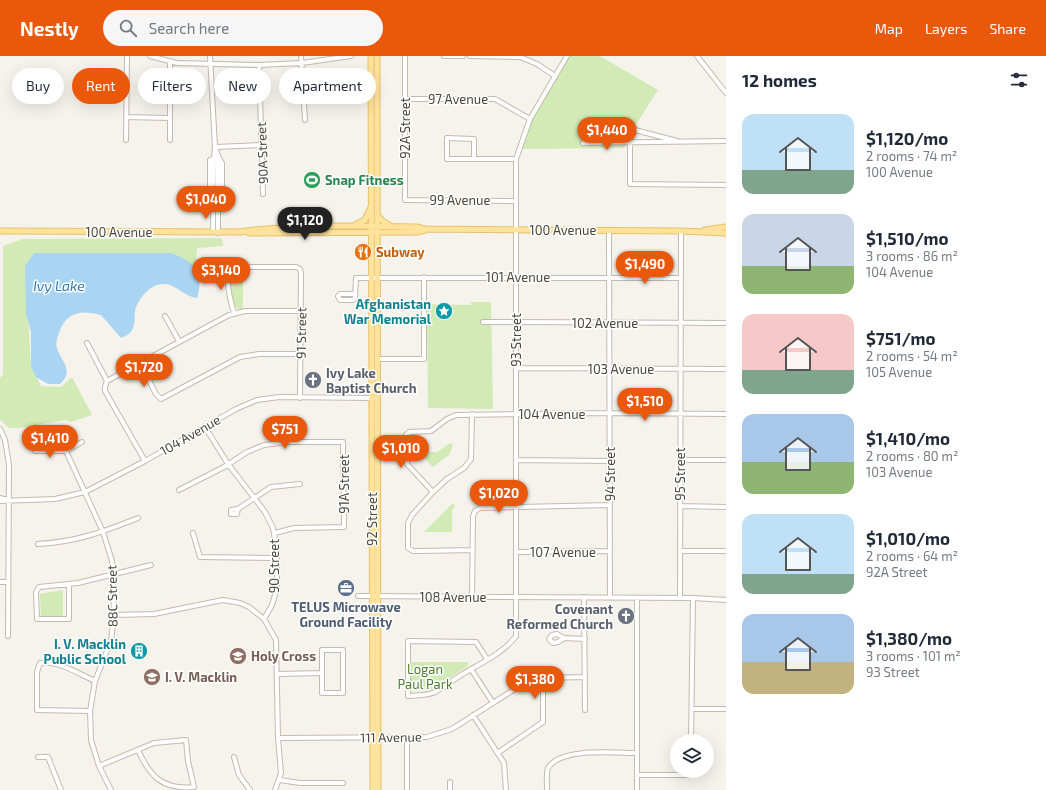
<!DOCTYPE html>
<html lang="en">
<head>
<meta charset="utf-8">
<style>
  :root { --surface:#fff; --page:#f6f6f7; --text:#1f2937; --muted:#747a83; --accent:#ea580c }
  body { margin:0; font-family:"Exo 2",sans-serif; background:var(--page); color:var(--text); height:100vh; display:flex; flex-direction:column; font-size:15px; white-space:nowrap }
  * { box-sizing:border-box; margin:0 }
  p { font-size:13px; color:var(--muted) }
  .icon { flex:none; width:22px; height:22px; fill:none; stroke:currentColor; stroke-width:2; stroke-linecap:round; stroke-linejoin:round }
  .map { position:relative; flex:1; overflow:hidden }
  .drawer { display:flex; flex-direction:column; background:var(--surface); width:320px }
  .drawer>* { flex:none }
  .top-card { position:absolute; left:12px; top:12px; width:380px; height:36px; display:flex; gap:8px }
  .tools { position:absolute; left:670px; top:678px; display:grid; gap:8px }
  .tools a { display:grid; place-items:center; width:44px; height:44px; border-radius:50%; background:var(--surface); box-shadow:0 4px 16px #0002; font-size:20px }
  .price { position:absolute; translate:-50% -34px; padding:0 9px; border-radius:14px; background:var(--accent); color:#fff; font-size:13px; line-height:26px; filter:drop-shadow(0 1px 2px #0008) }
  .price::after { content:''; position:absolute; left:50%; top:24px; width:12px; height:9px; margin-left:-6px; background:inherit; clip-path:polygon(0 0,100% 0,50% 100%) }
  .price.on { background:#222; color:#fff }
  ul { padding:0; list-style:none }
  li { display:flex; align-items:center; gap:12px; height:100px; padding:0 16px }
  li span { display:grid; place-items:center; flex:none; width:112px; height:80px; border-radius:12px; color:#555 }
  li>.icon { margin-inline-start:auto }
  span .icon { width:48px; height:48px; fill:#fffc; stroke-width:1 }
  li b { font-size:17px }
  h2 { display:flex; justify-content:space-between; align-items:center; height:48px; padding:0 16px; font-size:17px }
  .pill { padding:0 14px; border-radius:18px; background:var(--surface); box-shadow:0 4px 16px #0002; font-size:14px; line-height:36px }
  .pill.on { background:var(--accent); color:#fff }
  header { display:flex; align-items:center; gap:24px; box-sizing:border-box; height:56px; padding:0 20px; background:var(--accent); color:#fff }
  header strong { font-size:19px }
  nav { display:flex; gap:22px; margin-inline-start:auto; font-size:14px }
  .search { width:280px; height:36px; background:var(--page); display:flex; align-items:center; gap:10px; box-sizing:border-box; padding:0 14px; border-radius:22px; color:var(--muted); font-size:15px }
  main { display:flex; flex:1; min-height:0 }
  .map>svg:first-child { display:block }
</style>
</head>
<body>
<header>
<strong>Nestly</strong>
<div class="search"><svg class="icon" aria-label="search" viewBox="0 0 24 24"><circle cx="10" cy="10" r="6"/><path d="M15 15l6 6"/></svg>Search here</div>
<nav><a>Map</a><a>Layers</a><a>Share</a></nav>
</header>
<main>
<div class="map">
<svg width="726" height="734" viewBox="0 0 726 734">
  <rect width="100%" height="100%" fill="#f6f3ec"/>
  <path fill="#d2eab5" d="M569 0H600L658 34 633 73 624 92 517 93 529 61Z
    M222 182 223 190 197 192 195 212 178 199 148 197 34 198 25 210 31 310 41 330 61 331 72 321 92 359 71 366 65 364 20 372H9L0 364V322L3 318V190L22 183Z
    M243 215V253H239C229 249 231 229 231 219L235 216Z
    M471 246H491L493 353 428 352 427 248 471 249Z
    M450 387 453 389 449 399 433 411 426 404 424 396H437Z
    M453 447 455 450 452 455V476H424Z
    M63 534V561L41 560 40 538Z
    M411 606H468V610L432 633 414 635 411 632Z"/>
  <path fill="#a9d4f2" d="M34 197H171C193 204 205 217 197 242 183 241 174 224 157 229 147 232 137 245 135 255 134 269 136 276 121 282L101 259C82 254 68 255 60 274 58 280 55 286 57 292 61 306 75 314 60 328H48L36 321 31 310V276L26 258 25 210Z"/>
  <g fill="none" stroke-linecap="round" stroke-linejoin="round">
    <defs>
      <path id="minor" d="M150 0 177 7 259 9 302 7 351 0
        M210 0 215 91 214 102 213 176
        M301 0 305 64
        M405 0V144L516 145
        M444 0H463
        M470 0 520 1 537 8 555 20
        M697 0 726 37
        M259 9 263 138
        M405 43H495L530 63
        M126 61 170 62
        M126 84 127 0
        M170 84V6
        M677 85 635 74 630 82V128L726 129
        M583 87 726 85
        M215 91 261 89
        M215 92 218 99V177
        M214 102 210 104V147L214 151
        M219 102 222 107V148L219 151
        M474 103V83L447 82V103H516
        M609 175 610 541
        M355 238H340L338 240 340 244H353L355 242 356 222H681
        M234 257C231 247 224 222 231 213L237 211H296L300 213 301 217 300 342
        M165 260 179 285
        M483 266 726 267
        M87 287 107 325
        M378 303H424V221
        M140 307 156 338 161 343 240 301 259 298H301
        M516 312 726 313
        M107 325 229 259 245 255H301
        M107 325 105 331V335L145 405
        M472 358 471 403 464 412 447 423 433 436 412 459 408 467V492L413 495H421L472 494
        M205 371 228 408 265 456 273 472 277 495V532L272 549 264 563
        M0 373 5 384 9 409 8 580
        M35 395H66L82 386
        M66 395 103 476 112 505 114 559 111 585 95 625 90 655 91 684 99 710 111 734
        M516 404 610 405
        M680 404H726
        M179 434 224 411 247 396 264 389 287 386H343L344 471 294 472 275 477
        M433 436 407 408 406 379 409 376 431 375 447 363 456 359 609 357 726 358
        M0 442 8 444
        M0 445 55 443 85 436 145 405 236 353 257 344 279 341 373 342
        M680 450 726 451
        M238 453 237 458H231V454L238 453 271 431 300 428
        M193 477 200 501 277 502
        M38 488C76 486 103 476 138 462
        M680 495H726
        M516 496 610 495
        M0 526H8
        M69 529V563H37L36 536 39 531 78 527 151 509
        M358 540 693 542 726 544
        M472 541 473 460 475 455 480 452 610 449
        M584 541 585 654
        M680 542 681 175
        M114 559 154 558 223 544 240 547 249 551 264 563 276 584 278 682 281 717 275 734
        M564 582 558 586 553 587 549 583 552 579 557 578 564 582 585 583
        M322 594H343V637H322Z
        M487 603 476 586 408 585V640C417 639 427 640 435 636 444 631 453 624 461 619 479 608 504 597 516 580V103L530 63 567 0
        M471 613 493 647
        M278 618 322 617
        M692 653H726
        M90 655 37 654V616L40 607C58 604 79 618 95 625
        M473 659 504 707 506 734
        M278 682 427 681 452 673 526 626 543 622 585 621
        M407 682V734
        M691 685 693 542
        M499 696 543 666V622
        M38 701H48L61 734
        M234 701 239 719 250 734
        M99 710 154 687 186 684 188 705 194 731C163 734 150 721 138 694
        M637 719H691V715
        M280 724 300 727H343
        M450 734V726
        M547 734C547 728 546 718 548 712 560 691 616 697 637 697
        M637 734V542"/>
      <path id="major" d="M371 0 373 734
        M377 0 378 734
        M377 160 384 166 391 170
        M355 169 365 164 371 151
        M705 174 726 171
        M0 175 241 176
        M238 176C298 168 357 170 417 171L425 173 681 175 726 177
        M249 177 417 176 425 174"/>
    </defs>
    <use href="#minor" stroke="#c2bbae" stroke-width="6"/>
    <use href="#major" stroke="#e6c16a" stroke-width="7"/>
    <use href="#minor" stroke="#fff" stroke-width="4"/>
    <use href="#major" stroke="#ffe39c" stroke-width="5"/>
  </g>
  <defs>
    <symbol id="stadium-disc" viewBox="-11 -11 22 22"><circle r="9.5" fill="#2e9e5b" stroke="#fff"/><path d="M0-5a6.5 5 0 1 0 0 10a6.5 5 0 1 0 0-10ZM-3.5-1.8h7v3.6h-7Z" fill="#fff"/></symbol>
    <symbol id="restaurant-disc" viewBox="-11 -11 22 22"><circle r="9.5" fill="#e8710a" stroke="#fff"/><path d="M-5-6h1v4h1v-4h1v4h1v-4h1v5L-1.5 .5V6h-2V.5L-5-1ZM5-6V6H3V1.5H1.5Q1.5-4 5-6Z" fill="#fff"/></symbol>
    <symbol id="sight-disc" viewBox="-11 -11 22 22"><circle r="9.5" fill="#0f9aa8" stroke="#fff"/><path d="M0-6L1.8-2.2L6-1.7L2.9 1.2L3.7 5.4L0 3.3L-3.7 5.4L-2.9 1.2L-6-1.7L-1.8-2.2Z" fill="#fff"/></symbol>
    <symbol id="church-disc" viewBox="-11 -11 22 22"><circle r="9.5" fill="#6b7280" stroke="#fff"/><path d="M-1.2-6h2.4v3.5h3.3v2.4h-3.3V6h-2.4V-.1h-3.3v-2.4h3.3Z" fill="#fff"/></symbol>
    <symbol id="office-disc" viewBox="-11 -11 22 22"><circle r="9.5" fill="#5c6f8a" stroke="#fff"/><path d="M-6-3h4V-5.5h4V-3h4V5H-6ZM-1-4.5V-3h2v-1.5ZM-6 0V1H6V0Z" fill="#fff"/></symbol>
    <symbol id="building-disc" viewBox="-11 -11 22 22"><circle r="9.5" fill="#0f9aa8" stroke="#fff"/><path d="M-4-6H4V6H1V3H-1V6H-4ZM-2.5-4.3h1.7v1.8h-1.7ZM.8-4.3h1.7v1.8H.8ZM-2.5-1h1.7V.8h-1.7ZM.8-1h1.7V.8H.8Z" fill="#fff"/></symbol>
    <symbol id="school-disc" viewBox="-11 -11 22 22"><circle r="9.5" fill="#8d6e63" stroke="#fff"/><path d="M0-5L7-2L0 1L-7-2ZM-4 1L0 2.5L4 1V4Q0 6-4 4Z" fill="#fff"/></symbol>
  </defs>
  <g fill-rule="evenodd">
    <use href="#stadium-disc" x="302" y="114" width="20" height="20"/>
    <use href="#restaurant-disc" x="353" y="186" width="20" height="20"/>
    <use href="#sight-disc" x="434" y="245" width="20" height="20"/>
    <use href="#church-disc" x="303" y="314" width="20" height="20"/>
    <use href="#office-disc" x="336" y="522" width="20" height="20"/>
    <use href="#church-disc" x="616" y="550" width="20" height="20"/>
    <use href="#building-disc" x="129" y="585" width="20" height="20"/>
    <use href="#school-disc" x="228" y="590" width="20" height="20"/>
    <use href="#school-disc" x="142" y="611" width="20" height="20"/>
  </g>
  <g text-anchor="middle" dominant-baseline="central" stroke-width="3" stroke-linejoin="round" paint-order="stroke">
    <g font-size="13" fill="#4b4439" stroke="#fff">
      <text x="458" y="43">97 Avenue</text>
      <text transform="translate(405 72) rotate(-90)">92A Street</text>
      <text transform="translate(262 97) rotate(-92)">90A Street</text>
      <text x="460" y="144">99 Avenue</text>
      <text x="563" y="174">100 Avenue</text>
      <text x="119" y="176">100 Avenue</text>
      <text x="518" y="221">101 Avenue</text>
      <text x="605" y="267">102 Avenue</text>
      <text transform="translate(301 277) rotate(-89)">91 Street</text>
      <text transform="translate(516 284) rotate(-90)">93 Street</text>
      <text x="621" y="313">103 Avenue</text>
      <text x="552" y="358">104 Avenue</text>
      <text transform="translate(190 379) rotate(-30)">104 Avenue</text>
      <text transform="translate(610 418) rotate(-90)">94 Street</text>
      <text transform="translate(680 418) rotate(-90)">95 Street</text>
      <text transform="translate(344 428) rotate(-90)">91A Street</text>
      <text transform="translate(372 463) rotate(-90)">92 Street</text>
      <text x="563" y="496">107 Avenue</text>
      <text transform="translate(274 510) rotate(-90)">90 Street</text>
      <text transform="translate(112 540) rotate(-91)">88C Street</text>
      <text x="453" y="541">108 Avenue</text>
      <text transform="translate(391 681) rotate(-1)">111 Avenue</text>
    </g>
    <g font-size="13" font-weight="bold" fill="#27864d" stroke="#fff" text-anchor="start">
      <text x="325" y="124">Snap Fitness</text>
    </g>
    <g font-size="13" font-weight="bold" fill="#c56008" stroke="#fff" text-anchor="start">
      <text x="376" y="196">Subway</text>
    </g>
    <g font-size="13" font-weight="bold" fill="#0d838f" stroke="#fff" text-anchor="end">
      <text x="431" y="248">Afghanistan<tspan x="431" dy="15">War Memorial</tspan></text>
      <text x="126" y="588">I. V. Macklin<tspan x="126" dy="15">Public School</tspan></text>
    </g>
    <g font-size="13" font-weight="bold" fill="#5b616d" stroke="#fff" text-anchor="start">
      <text x="326" y="317">Ivy Lake<tspan x="326" dy="15">Baptist Church</tspan></text>
      <text x="613" y="553" text-anchor="end">Covenant<tspan x="613" dy="15">Reformed Church</tspan></text>
    </g>
    <g font-size="13" font-weight="bold" fill="#4e5e75" stroke="#fff">
      <text x="346" y="551">TELUS Microwave<tspan x="346" dy="15">Ground Facility</tspan></text>
    </g>
    <g font-size="13" font-weight="bold" fill="#785e54" stroke="#fff" text-anchor="start">
      <text x="251" y="600">Holy Cross</text>
      <text x="165" y="621">I. V. Macklin</text>
    </g>
    <g font-size="13" fill="#4a7f2a" stroke="#fff">
      <text x="425" y="613">Logan<tspan x="425" dy="15">Paul Park</tspan></text>
    </g>
    <g font-size="14" font-style="italic" fill="#2e7ab2" stroke="#fff">
      <text x="59" y="229">Ivy Lake</text>
    </g>
  </g>
</svg>
<div class="tools">
<a><svg class="icon" aria-label="layers" viewBox="0 0 24 24"><path d="M12 4l9 5-9 5-9-5zM3 14l9 5 9-5"/></svg></a>
</div>
<b class="price" style="left:607px;top:95px">$1,440</b>
<b class="price" style="left:206px;top:164px">$1,040</b>
<b class="price on" style="left:305px;top:185px">$1,120</b>
<b class="price" style="left:645px;top:229px">$1,490</b>
<b class="price" style="left:221px;top:235px">$3,140</b>
<b class="price" style="left:144px;top:332px">$1,720</b>
<b class="price" style="left:645px;top:366px">$1,510</b>
<b class="price" style="left:285px;top:394px">$751</b>
<b class="price" style="left:50px;top:403px">$1,410</b>
<b class="price" style="left:401px;top:413px">$1,010</b>
<b class="price" style="left:499px;top:458px">$1,020</b>
<b class="price" style="left:535px;top:644px">$1,380</b>
<div class="top-card">
<a class="pill">Buy</a>
<a class="pill on">Rent</a>
<a class="pill">Filters</a>
<a class="pill">New</a>
<a class="pill">Apartment</a>
</div>
</div>
<section class="drawer">
<h2>12 homes<svg class="icon" aria-label="filters" viewBox="0 0 24 24"><path d="M4 7h16M4 17h16"/><circle cx="9" cy="7" r="2"/><circle cx="15" cy="17" r="2"/></svg></h2>
<ul>
<li><span style="background:linear-gradient(#bfe0f5 70%,#7fa58c 0)"><svg class="icon" aria-label="home" viewBox="0 0 24 24"><path d="M3 11l9-7 9 7M6 9v11h12V9"/></svg></span><div><b>$1,120/mo</b><p>2 rooms · 74 m²</p><p>100 Avenue</p></div></li>
<li><span style="background:linear-gradient(#c9d6e8 65%,#8fb573 0)"><svg class="icon" aria-label="home" viewBox="0 0 24 24"><path d="M3 11l9-7 9 7M6 9v11h12V9"/></svg></span><div><b>$1,510/mo</b><p>3 rooms · 86 m²</p><p>104 Avenue</p></div></li>
<li><span style="background:linear-gradient(#f6c9c9 70%,#7fa58c 0)"><svg class="icon" aria-label="home" viewBox="0 0 24 24"><path d="M3 11l9-7 9 7M6 9v11h12V9"/></svg></span><div><b>$751/mo</b><p>2 rooms · 54 m²</p><p>105 Avenue</p></div></li>
<li><span style="background:linear-gradient(#a9c7e8 60%,#8fb573 0)"><svg class="icon" aria-label="home" viewBox="0 0 24 24"><path d="M3 11l9-7 9 7M6 9v11h12V9"/></svg></span><div><b>$1,410/mo</b><p>2 rooms · 80 m²</p><p>103 Avenue</p></div></li>
<li><span style="background:linear-gradient(#bfe0f5 75%,#7fa58c 0)"><svg class="icon" aria-label="home" viewBox="0 0 24 24"><path d="M3 11l9-7 9 7M6 9v11h12V9"/></svg></span><div><b>$1,010/mo</b><p>2 rooms · 64 m²</p><p>92A Street</p></div></li>
<li><span style="background:linear-gradient(#a9c7e8 60%,#c2b280 0)"><svg class="icon" aria-label="home" viewBox="0 0 24 24"><path d="M3 11l9-7 9 7M6 9v11h12V9"/></svg></span><div><b>$1,380/mo</b><p>3 rooms · 101 m²</p><p>93 Street</p></div></li>
</ul>
</section>
</main>
</body>
</html>
